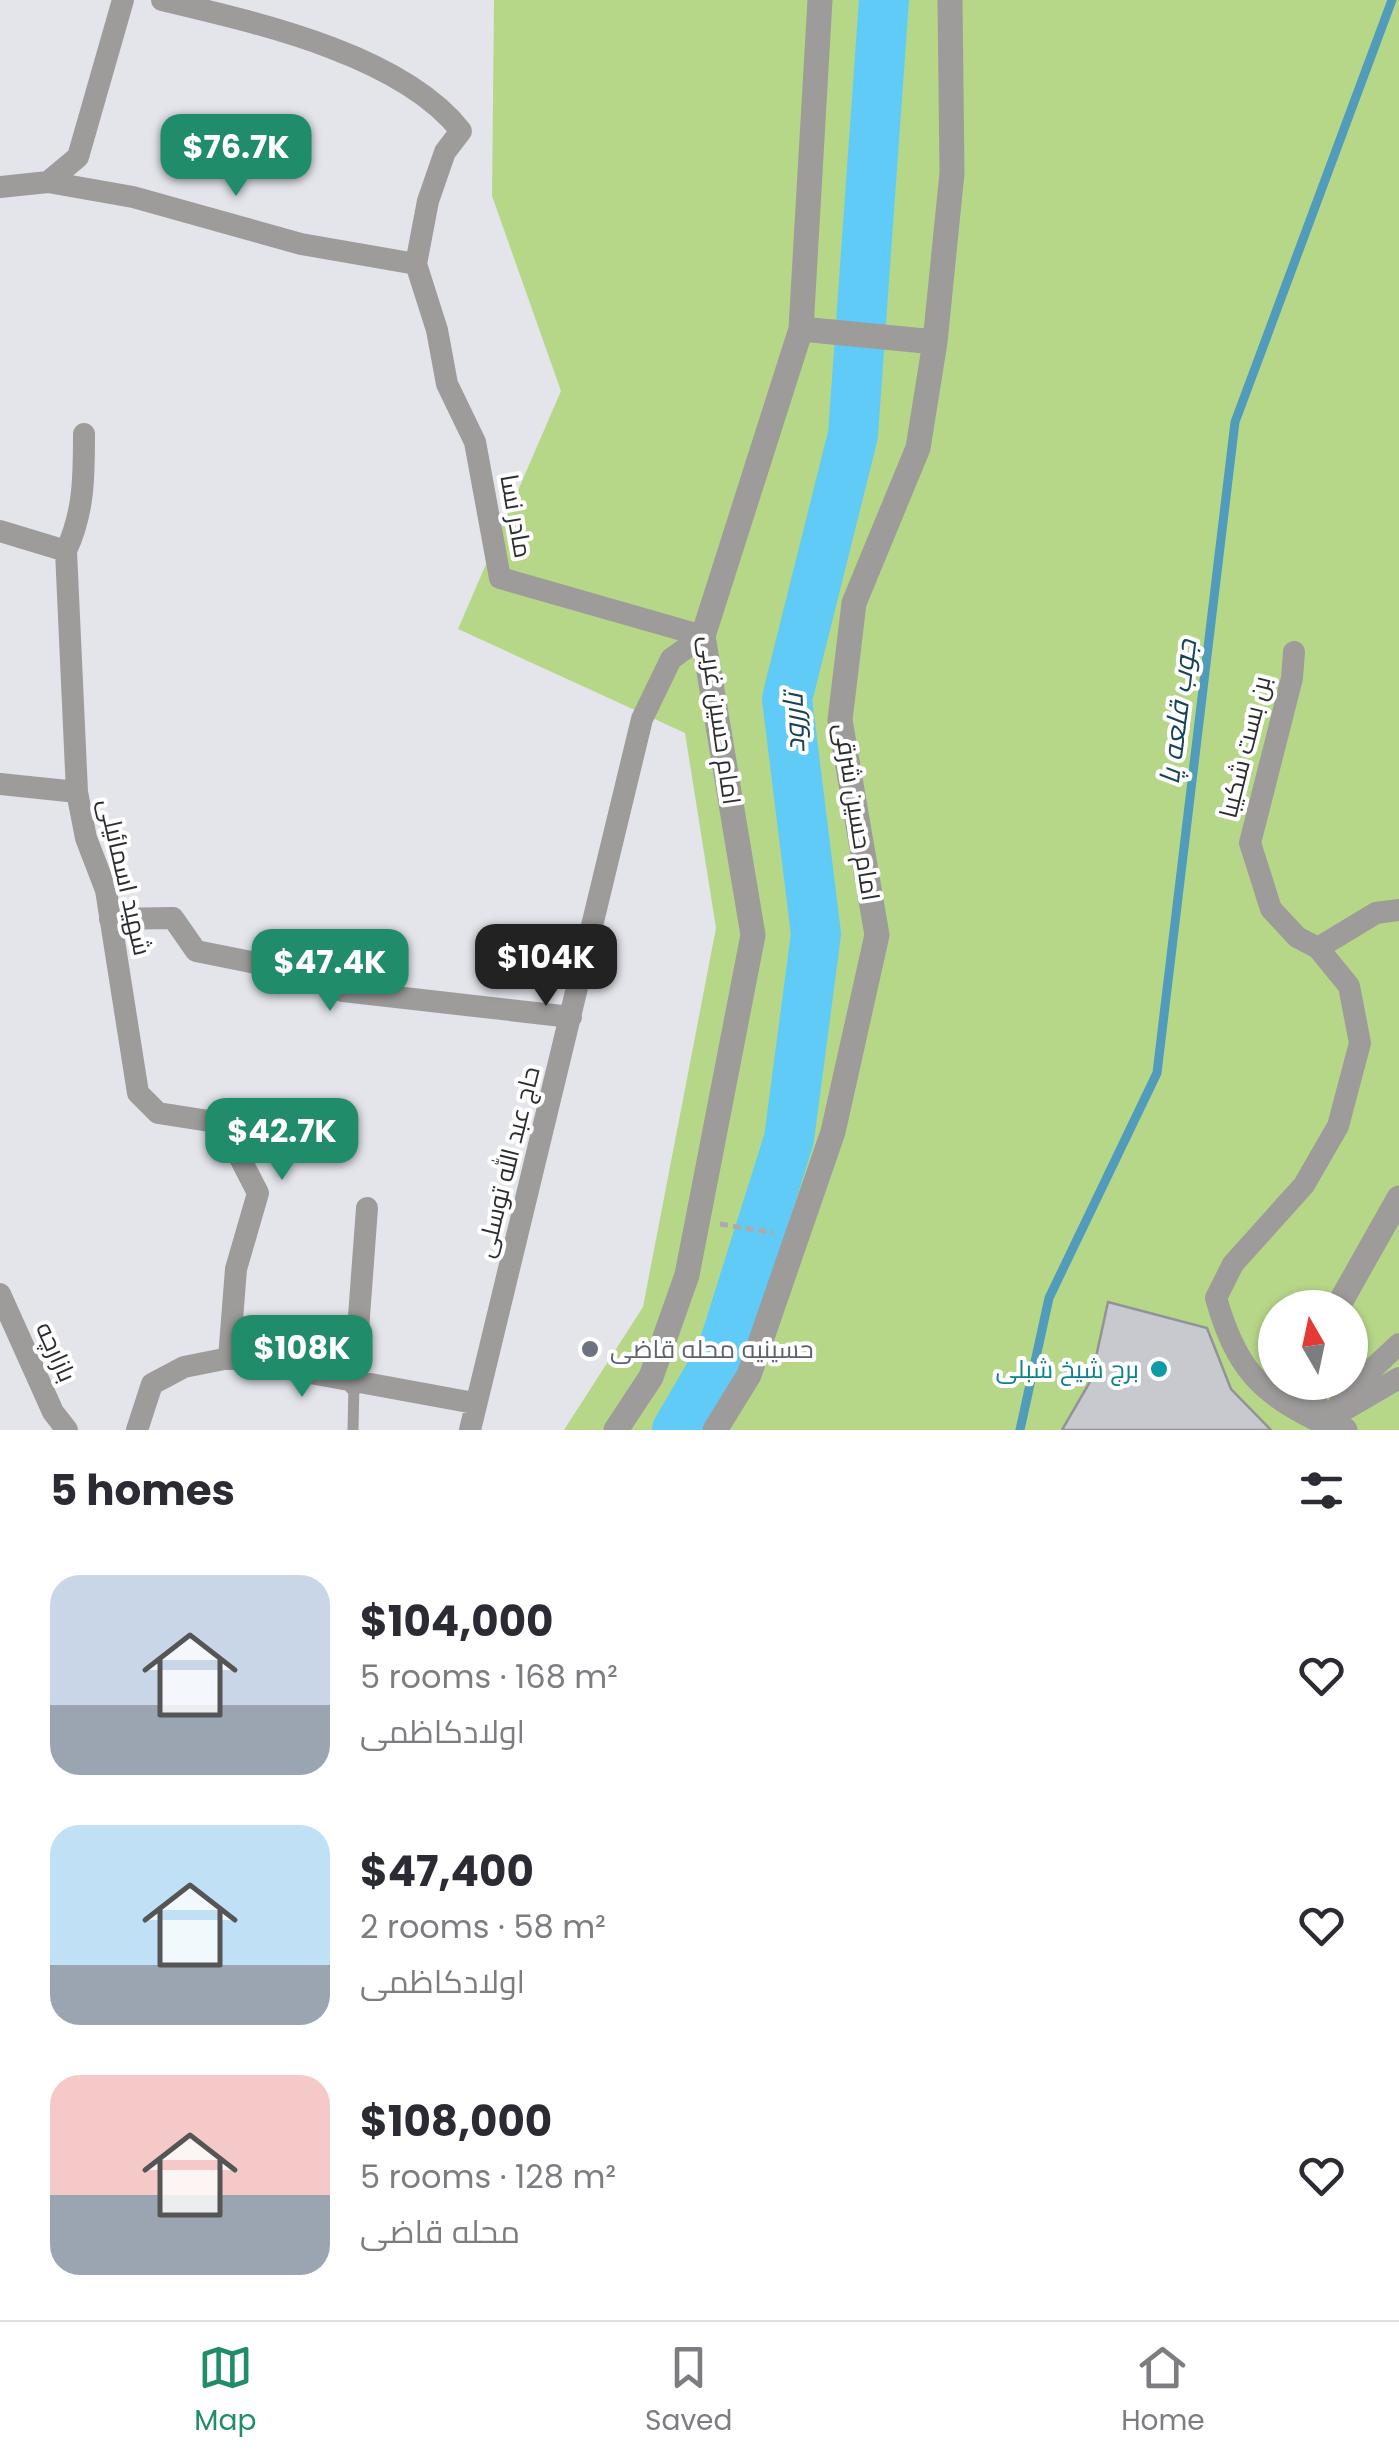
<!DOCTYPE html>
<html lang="en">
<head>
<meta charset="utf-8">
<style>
  :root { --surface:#fff; --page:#f2f2f3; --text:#2b2b33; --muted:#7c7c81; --line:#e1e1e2; --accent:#208c6a }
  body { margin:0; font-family:Poppins,Cairo,sans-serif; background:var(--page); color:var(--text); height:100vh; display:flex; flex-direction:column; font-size:38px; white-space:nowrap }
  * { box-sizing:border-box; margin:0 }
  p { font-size:32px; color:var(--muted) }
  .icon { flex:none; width:55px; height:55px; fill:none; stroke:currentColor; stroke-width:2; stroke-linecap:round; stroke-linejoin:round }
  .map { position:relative; height:1430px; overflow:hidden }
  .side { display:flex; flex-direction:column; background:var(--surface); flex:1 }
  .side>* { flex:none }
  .needle { width:65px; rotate:351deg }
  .controls { position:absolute; left:1258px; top:1290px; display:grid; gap:20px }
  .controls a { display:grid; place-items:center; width:110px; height:110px; border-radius:50%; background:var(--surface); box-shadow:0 2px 8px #0004; font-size:50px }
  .price { position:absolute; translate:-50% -85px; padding:0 22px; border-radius:20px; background:var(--accent); color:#fff; font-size:32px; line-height:65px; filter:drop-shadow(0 2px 5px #0008) }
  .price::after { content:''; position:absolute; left:50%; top:60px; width:30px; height:22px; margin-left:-15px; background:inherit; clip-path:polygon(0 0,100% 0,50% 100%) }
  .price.selected { background:#222; color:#fff }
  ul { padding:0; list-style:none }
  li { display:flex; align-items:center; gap:30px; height:250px; padding:0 50px }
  li span { display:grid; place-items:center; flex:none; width:280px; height:200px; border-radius:30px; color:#555 }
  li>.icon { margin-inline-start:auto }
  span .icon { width:120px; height:120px; fill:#fffc; stroke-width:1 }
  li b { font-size:42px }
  h2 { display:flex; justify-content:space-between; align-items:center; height:120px; padding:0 50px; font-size:42px }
  .dock { display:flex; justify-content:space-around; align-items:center; height:140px; border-top:2px solid var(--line); background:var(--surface); font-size:28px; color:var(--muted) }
  .dock a { display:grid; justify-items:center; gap:5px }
  .dock .selected { color:var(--accent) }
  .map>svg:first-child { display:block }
</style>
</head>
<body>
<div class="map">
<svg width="1399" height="1430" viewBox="0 0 1399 1430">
  <rect width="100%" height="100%" fill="#e4e5eb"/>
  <path fill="#b6d788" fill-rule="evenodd" d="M494 0H1399V1430H564L643 1307 716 928 685 733 458 629 561 391 492 196ZM1275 1308H1350V1382H1275Z"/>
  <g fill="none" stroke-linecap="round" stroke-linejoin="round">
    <path stroke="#519cbb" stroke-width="9" d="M1020 1430 1049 1298 1157 1073 1235 422 1392 0"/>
    <path stroke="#61cbf7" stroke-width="50" d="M677 1430 721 1355 789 1139 816 934 787 699 853 435 884 0"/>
  </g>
  <path fill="#c8c9cf" stroke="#929399" stroke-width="2.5" d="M1108 1302 1207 1328 1231 1389 1271 1430H1062L1091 1380Z"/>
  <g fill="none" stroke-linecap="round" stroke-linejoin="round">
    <path stroke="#aaabaf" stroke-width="5" stroke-dasharray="8 5" stroke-linecap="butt" d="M720 1224 774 1233"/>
    <path stroke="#9e9b9b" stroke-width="11" d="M353 1430 354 1384"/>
    <path stroke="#9e9b9b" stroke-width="22" d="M162 0C254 22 401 54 461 131L445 152 428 201 416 264 437 330 447 384 475 442 500 578 703 636
      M48 182 133 197 301 244 416 264
      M0 187 48 182 78 157 123 0
      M0 531 66 551C84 512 84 477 84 434
      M66 551 77 792 86 838 106 890 138 1093 158 1113 222 1123 258 1193 236 1269 229 1358
      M1294 652 1292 678 1250 843 1271 909 1297 937 1318 948 1349 986 1360 1043 1338 1126 1304 1185 1233 1264 1216 1298C1236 1368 1259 1393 1324 1424
      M0 784 77 792
      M110 919 173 918 196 951 291 970 343 991 571 1017
      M1318 948 1376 913 1399 910
      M0 1294 53 1412 67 1430
      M354 1384 367 1208
      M1346 1409 1399 1378
      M1324 1424 1352 1388 1399 1344
      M137 1430 152 1384 184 1367 229 1358 474 1403
      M470 1430 642 719 671 659 703 636"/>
    <path stroke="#9e9b9b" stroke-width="25" d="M801 329 935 342
      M1337 1308 1399 1198
      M1306 1382 1324 1424 1345 1430
      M616 1430 651 1377 687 1275 753 935 703 636 801 329 820 0
      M715 1430 749 1375 833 1132 877 935 840 720 854 603 918 448 935 342 952 173 950 0"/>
  </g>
  <circle fill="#6b7280" stroke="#fff" stroke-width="4" cx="590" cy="1349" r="10"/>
  <circle fill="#0f9aa8" stroke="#fff" stroke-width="4" cx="1159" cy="1369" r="10"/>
  <g text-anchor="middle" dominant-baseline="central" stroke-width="8" stroke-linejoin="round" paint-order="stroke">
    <g font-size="25" fill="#2c2d2f" stroke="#fff">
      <text transform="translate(516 516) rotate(80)">مادر نسا</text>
      <text transform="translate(720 720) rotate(82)">امام حسین غربی</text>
      <text transform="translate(1245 747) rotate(-76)">بن بست شکیبا</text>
      <text transform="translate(857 812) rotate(81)">امام حسین شرقی</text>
      <text transform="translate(125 877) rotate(77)">شهید اسمائیلی</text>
      <text transform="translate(508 1162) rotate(-76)">حاج عبد الله توسلی</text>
      <text transform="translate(56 1352) rotate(66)">بازارچه</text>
    </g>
    <g font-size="25" fill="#5b616d" stroke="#fff" text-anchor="start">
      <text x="610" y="1349">حسینیه محله قاضی</text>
    </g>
    <g font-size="25" fill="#0d838f" stroke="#fff" text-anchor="end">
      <text x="1139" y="1369">برج شیخ شبلی</text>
    </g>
    <g font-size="28" font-style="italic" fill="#164456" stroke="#fff">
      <text transform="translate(1178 712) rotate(-83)">جوب قلعه پا</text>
      <text transform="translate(794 723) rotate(-92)">تاررود</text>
    </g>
  </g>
</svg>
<div class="controls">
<a><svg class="needle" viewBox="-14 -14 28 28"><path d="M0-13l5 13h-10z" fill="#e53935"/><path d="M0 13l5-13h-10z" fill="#7c7c81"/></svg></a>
</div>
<b class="price" style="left:236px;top:199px">$76.7K</b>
<b class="price selected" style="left:546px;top:1009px">$104K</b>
<b class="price" style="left:330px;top:1014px">$47.4K</b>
<b class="price" style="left:282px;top:1183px">$42.7K</b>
<b class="price" style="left:302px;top:1400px">$108K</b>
</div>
<section class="side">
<h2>5 homes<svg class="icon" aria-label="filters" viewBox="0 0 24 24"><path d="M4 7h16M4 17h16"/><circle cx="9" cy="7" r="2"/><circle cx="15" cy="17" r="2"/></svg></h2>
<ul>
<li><span style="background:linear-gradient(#c9d6e8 65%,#9aa5b1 0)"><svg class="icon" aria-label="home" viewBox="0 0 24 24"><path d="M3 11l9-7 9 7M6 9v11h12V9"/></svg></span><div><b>$104,000</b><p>5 rooms · 168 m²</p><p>اولادکاظمی</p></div><svg class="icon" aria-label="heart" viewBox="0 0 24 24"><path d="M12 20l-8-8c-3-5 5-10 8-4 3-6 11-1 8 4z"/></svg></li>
<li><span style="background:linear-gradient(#bfe0f5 70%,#9aa5b1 0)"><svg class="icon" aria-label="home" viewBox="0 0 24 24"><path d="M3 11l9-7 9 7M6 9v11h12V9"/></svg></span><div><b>$47,400</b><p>2 rooms · 58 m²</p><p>اولادکاظمی</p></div><svg class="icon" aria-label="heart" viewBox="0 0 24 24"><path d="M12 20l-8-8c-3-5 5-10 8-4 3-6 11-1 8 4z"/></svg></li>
<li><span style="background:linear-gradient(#f6c9c9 60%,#9aa5b1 0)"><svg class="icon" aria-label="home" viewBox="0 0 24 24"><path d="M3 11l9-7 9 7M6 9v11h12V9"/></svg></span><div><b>$108,000</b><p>5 rooms · 128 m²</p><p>محله قاضی</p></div><svg class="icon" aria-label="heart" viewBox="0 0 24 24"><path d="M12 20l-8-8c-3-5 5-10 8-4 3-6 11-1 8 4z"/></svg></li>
</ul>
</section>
<nav class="dock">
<a class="selected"><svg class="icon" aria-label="map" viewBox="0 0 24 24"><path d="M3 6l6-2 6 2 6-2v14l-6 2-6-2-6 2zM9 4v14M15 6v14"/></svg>Map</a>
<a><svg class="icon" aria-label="saved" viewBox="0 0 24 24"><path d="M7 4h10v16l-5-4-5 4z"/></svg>Saved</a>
<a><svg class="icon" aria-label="home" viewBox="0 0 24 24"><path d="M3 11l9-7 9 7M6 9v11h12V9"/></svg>Home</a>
</nav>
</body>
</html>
